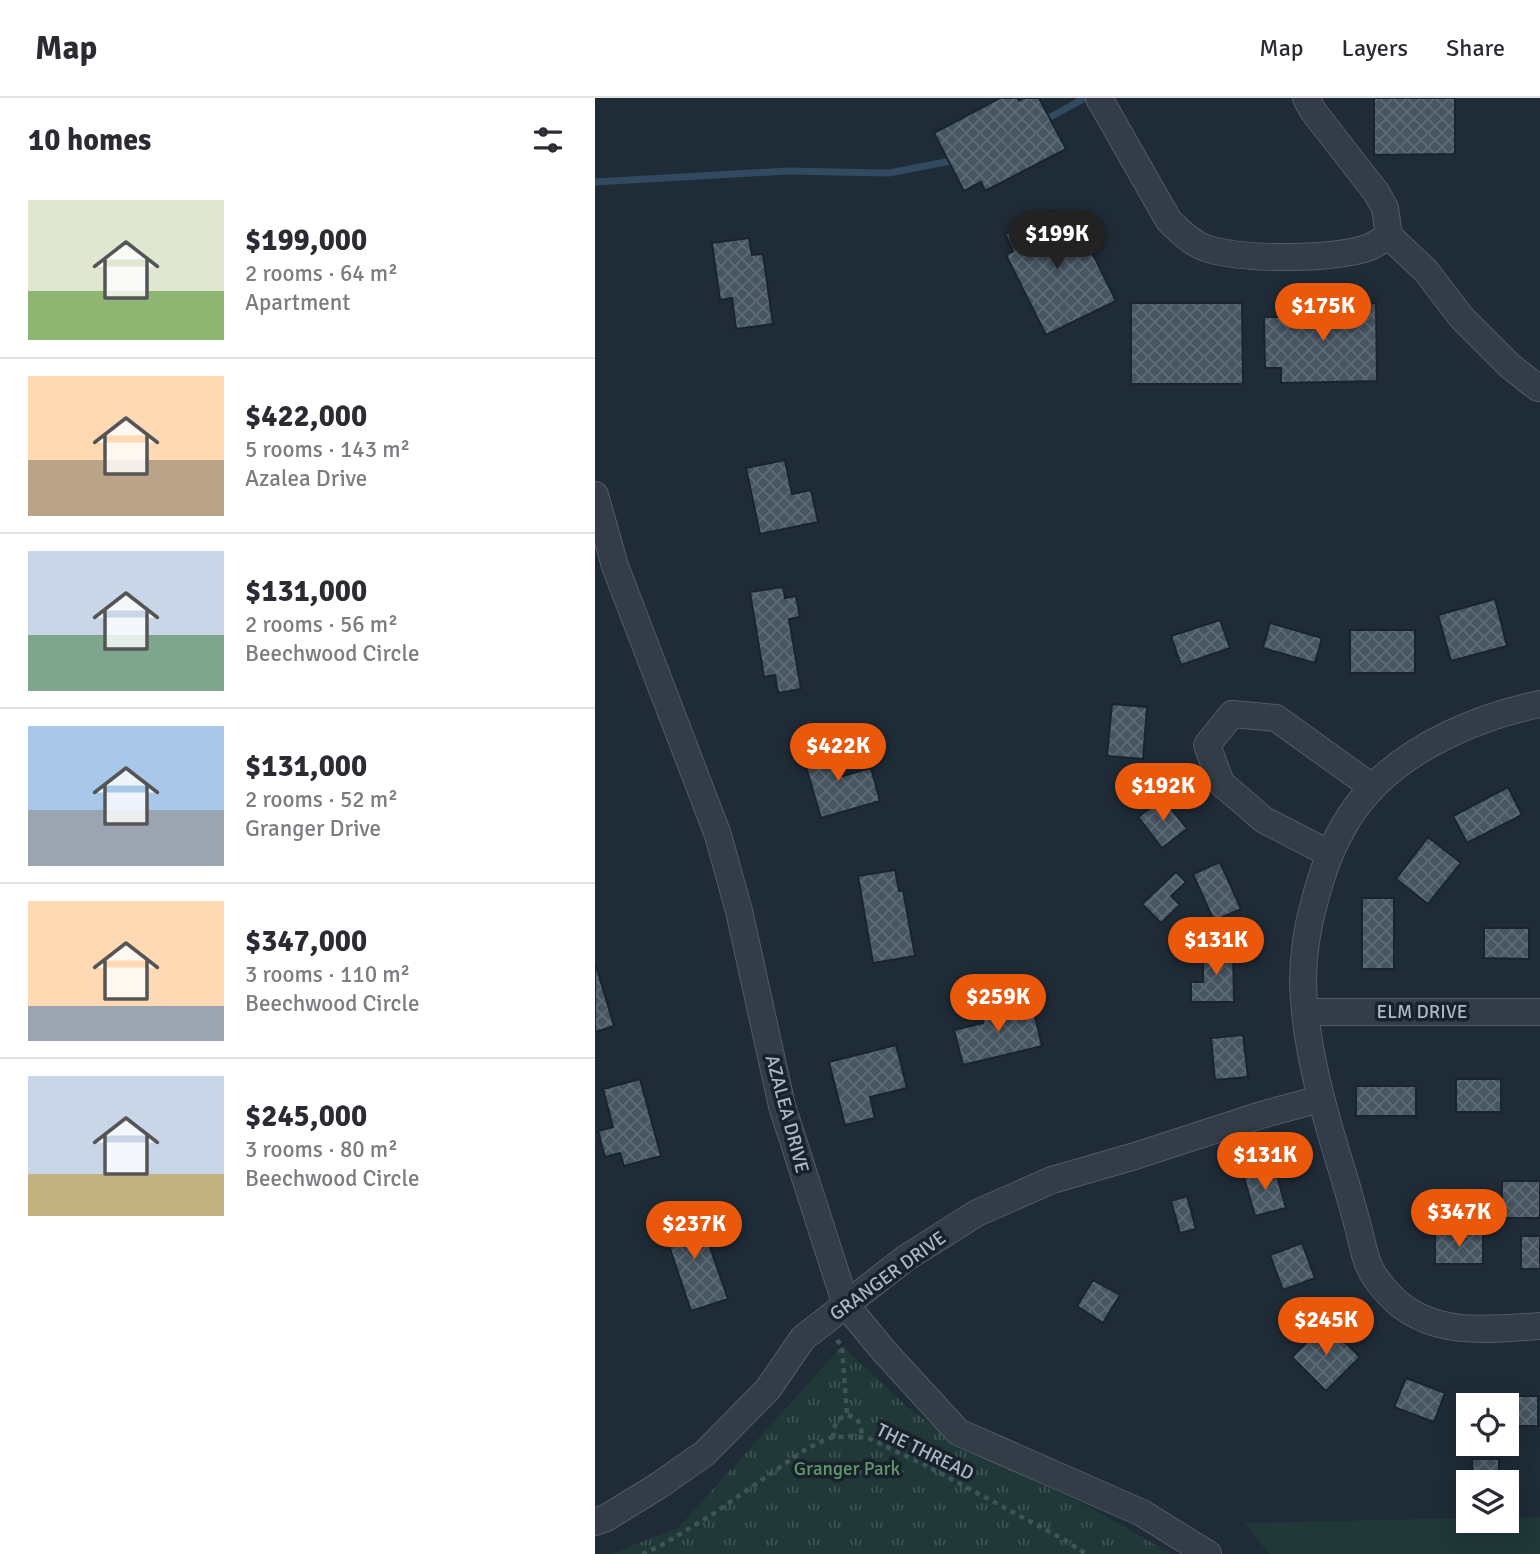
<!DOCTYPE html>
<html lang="en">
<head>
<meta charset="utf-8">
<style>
  :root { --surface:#fff; --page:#f2f2f3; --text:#2b2b33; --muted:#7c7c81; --line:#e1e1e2; --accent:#ea580c }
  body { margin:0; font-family:Signika,sans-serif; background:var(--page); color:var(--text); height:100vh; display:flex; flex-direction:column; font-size:26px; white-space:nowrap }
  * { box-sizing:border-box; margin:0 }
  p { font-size:23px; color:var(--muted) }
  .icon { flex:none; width:38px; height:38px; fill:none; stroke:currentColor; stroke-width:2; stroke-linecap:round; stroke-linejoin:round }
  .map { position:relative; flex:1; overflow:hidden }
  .sheet { display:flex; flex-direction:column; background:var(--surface); width:595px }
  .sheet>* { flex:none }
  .controls { position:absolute; left:861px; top:1295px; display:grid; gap:14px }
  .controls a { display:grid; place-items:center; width:63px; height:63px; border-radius:0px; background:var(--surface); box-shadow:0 4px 18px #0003; font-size:35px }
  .price { position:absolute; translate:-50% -60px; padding:0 16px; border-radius:24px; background:var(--accent); color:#fff; font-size:23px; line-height:46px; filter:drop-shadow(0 2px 4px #0008) }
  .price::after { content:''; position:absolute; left:50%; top:42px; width:21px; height:16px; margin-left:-10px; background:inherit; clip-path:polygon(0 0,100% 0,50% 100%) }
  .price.on { background:#222; color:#fff }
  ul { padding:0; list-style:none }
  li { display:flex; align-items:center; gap:21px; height:175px; padding:0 28px }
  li+li { border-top:2px solid var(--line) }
  li span { display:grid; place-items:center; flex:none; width:196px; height:140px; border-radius:0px; color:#555 }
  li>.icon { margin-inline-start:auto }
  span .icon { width:84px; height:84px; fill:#fffc; stroke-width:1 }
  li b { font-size:30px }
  h2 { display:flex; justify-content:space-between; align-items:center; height:84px; padding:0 28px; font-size:30px }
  header { display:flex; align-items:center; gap:42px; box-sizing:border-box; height:98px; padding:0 35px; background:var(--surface); border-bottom:2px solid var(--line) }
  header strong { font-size:33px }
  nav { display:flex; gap:38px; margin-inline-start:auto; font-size:24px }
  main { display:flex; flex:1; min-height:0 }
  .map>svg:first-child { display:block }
</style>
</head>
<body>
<header>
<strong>Map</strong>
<nav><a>Map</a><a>Layers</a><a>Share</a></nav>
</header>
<main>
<section class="sheet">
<h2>10 homes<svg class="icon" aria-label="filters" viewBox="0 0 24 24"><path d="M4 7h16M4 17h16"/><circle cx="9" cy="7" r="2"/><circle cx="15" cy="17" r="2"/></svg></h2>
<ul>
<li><span style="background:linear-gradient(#dfe7d0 65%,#8fb573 0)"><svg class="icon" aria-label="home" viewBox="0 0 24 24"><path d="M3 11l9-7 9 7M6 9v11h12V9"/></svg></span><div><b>$199,000</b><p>2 rooms · 64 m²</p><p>Apartment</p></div></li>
<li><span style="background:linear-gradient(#ffd9b3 60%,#b9a48a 0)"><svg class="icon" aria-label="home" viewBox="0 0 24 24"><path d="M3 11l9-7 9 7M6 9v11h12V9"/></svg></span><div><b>$422,000</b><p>5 rooms · 143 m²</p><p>Azalea Drive</p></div></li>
<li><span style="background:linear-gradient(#c9d6e8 60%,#7fa58c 0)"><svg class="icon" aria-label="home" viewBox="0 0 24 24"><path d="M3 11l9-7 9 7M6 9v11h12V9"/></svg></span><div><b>$131,000</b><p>2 rooms · 56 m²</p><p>Beechwood Circle</p></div></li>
<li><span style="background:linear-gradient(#a9c7e8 60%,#9aa5b1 0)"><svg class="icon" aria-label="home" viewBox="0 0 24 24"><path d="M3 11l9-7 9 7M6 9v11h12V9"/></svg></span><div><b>$131,000</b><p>2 rooms · 52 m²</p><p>Granger Drive</p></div></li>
<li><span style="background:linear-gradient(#ffd9b3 75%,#9aa5b1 0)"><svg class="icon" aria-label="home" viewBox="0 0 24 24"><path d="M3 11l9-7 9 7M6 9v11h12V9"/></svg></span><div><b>$347,000</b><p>3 rooms · 110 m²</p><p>Beechwood Circle</p></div></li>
<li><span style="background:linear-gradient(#c9d6e8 70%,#c2b280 0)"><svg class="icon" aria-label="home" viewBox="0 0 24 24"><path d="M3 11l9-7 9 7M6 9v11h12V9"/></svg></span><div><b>$245,000</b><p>3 rooms · 80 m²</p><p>Beechwood Circle</p></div></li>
</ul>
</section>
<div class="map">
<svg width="945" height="1456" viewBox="0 0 945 1456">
  <defs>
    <pattern id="park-tufts" width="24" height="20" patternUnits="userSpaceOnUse" patternTransform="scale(1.75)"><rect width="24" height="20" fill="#213838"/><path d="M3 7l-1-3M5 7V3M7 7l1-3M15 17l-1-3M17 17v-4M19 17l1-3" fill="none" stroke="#3f5353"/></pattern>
    <pattern id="building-cross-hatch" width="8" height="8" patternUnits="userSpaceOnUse" patternTransform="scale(1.75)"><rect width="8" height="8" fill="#465663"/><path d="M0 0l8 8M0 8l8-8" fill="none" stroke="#5e6c78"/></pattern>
  </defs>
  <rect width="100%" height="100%" fill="#1f2c37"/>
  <path fill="#213838" d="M945 1419V1456H674L650 1425 873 1420V1423H912V1420Z"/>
  <path fill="url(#park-tufts)" d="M247 1248 315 1311 373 1352 496 1410 577 1456H16L84 1429Z"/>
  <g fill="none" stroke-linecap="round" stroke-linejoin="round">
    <path stroke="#314a5f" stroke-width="7" d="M448 23 490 0
      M0 84 192 73 294 75 361 62"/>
  </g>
  <path fill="url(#building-cross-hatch)" stroke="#1a242e" stroke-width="2" d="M405 0H422L424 3 429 0H444L471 51 390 93 386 84 369 93 339 35Z
    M779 0H860V56L779 57Z
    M458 112 465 127 480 120 521 203 451 237 411 157 418 153 410 136Z
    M154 140 157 157 168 156 178 226 141 231 137 200 125 202 117 145Z
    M536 205H647L648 286H536Z
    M781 205 782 283 686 285V270H670L669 219H685V207Z
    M190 362 197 396 216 392 223 424 165 436 151 370Z
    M188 489 190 500 201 498 205 519 194 521 206 591 183 595 180 577 169 579 155 494Z
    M900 501 912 548 856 563 843 517Z
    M625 522 635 550 586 567 576 538Z
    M675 525 727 540 720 565 668 550Z
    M755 532H820V575H755Z
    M517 606 552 609 548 661 512 658Z
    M238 646 248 678 276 670 285 703 226 720 207 655Z
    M913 689 927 717 872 745 858 718Z
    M568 700 592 731 567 750 543 719Z
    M833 739 866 765 833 806 801 781Z
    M625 764 646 811 619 823 598 776Z
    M300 772 304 793 308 792 320 858 278 865 263 778Z
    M581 774 591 784 576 798 585 807 566 825 547 806Z
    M767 800H799V871H767Z
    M889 830H934V861L889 860Z
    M608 849H638L639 904H596V884H608Z
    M0 864 19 928 0 934Z
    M405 902 409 917 438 910 447 948 368 967 359 932 388 925 384 908Z
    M648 937 653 979 620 982 616 940Z
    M301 947 312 990 275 999 280 1020 250 1027 234 964Z
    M45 981 66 1058 29 1068 25 1055 10 1059 3 1033 18 1029 8 991Z
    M861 981H906V1014H861Z
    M761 988H821V1018H761Z
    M680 1071 691 1110 660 1118 649 1079Z
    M907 1083H945V1120H907Z
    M592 1098 601 1131 585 1135 576 1103Z
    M102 1112 133 1201 96 1213 66 1124Z
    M840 1136H888V1166H840Z
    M926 1138H945V1171H926Z
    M707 1145 720 1180 688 1192 675 1157Z
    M498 1182 525 1197 508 1225 482 1208Z
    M731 1225 765 1259 731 1293 697 1259Z
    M811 1280 850 1295 839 1324 799 1309Z
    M888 1298H943V1328H912V1307H888Z
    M877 1361H904V1384H878Z"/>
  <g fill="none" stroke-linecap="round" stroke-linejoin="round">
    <defs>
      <path id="minor" d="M504 0 574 123C586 134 597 146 613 151 651 162 738 162 775 149 781 146 788 141 794 138
        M711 0 718 13 781 94 790 110 794 138 831 173 867 220 915 268 943 290H945
        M0 397 20 468 123 737 144 813 187 1008 251 1207 288 1252 363 1334 547 1415 613 1456
        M945 606C886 618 819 646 777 690 748 720 730 762 720 802 712 829 708 857 708 885 710 947 727 1007 745 1066 752 1088 758 1110 764 1132 767 1144 769 1157 774 1168 780 1182 792 1195 803 1205 844 1239 896 1231 945 1228
        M735 756 669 722 626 685 612 647 637 616 681 620 777 689
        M710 914H945
        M0 1424 11 1420 63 1388 110 1355 173 1291 208 1240 311 1160 382 1115 457 1082 540 1058 666 1017 725 1001"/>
    </defs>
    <use href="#minor" stroke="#505b66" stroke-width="28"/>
    <path stroke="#3e5555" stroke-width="4.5" stroke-dasharray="5 5" stroke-linecap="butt" d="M242 1242 247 1248 252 1317
      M238 1340C239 1328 240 1321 252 1317 265 1320 266 1327 267 1339
      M47 1456 65 1448 115 1418 211 1351 234 1340 253 1338 273 1340 328 1366 468 1441 491 1456"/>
    <use href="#minor" stroke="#323d48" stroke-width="26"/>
  </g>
  <g text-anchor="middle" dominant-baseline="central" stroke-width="7" stroke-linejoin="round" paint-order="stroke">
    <g font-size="19" fill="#acb8c5" stroke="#18222c">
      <text x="827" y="914">ELM DRIVE</text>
      <text transform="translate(192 1016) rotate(75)">AZALEA DRIVE</text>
      <text transform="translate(293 1178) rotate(-36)">GRANGER DRIVE</text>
      <text transform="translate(330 1354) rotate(26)">THE THREAD</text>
    </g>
    <g font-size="19" fill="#639669" stroke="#18222c">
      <text x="252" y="1371">Granger Park</text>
    </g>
  </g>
</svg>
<div class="controls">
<a><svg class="icon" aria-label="locate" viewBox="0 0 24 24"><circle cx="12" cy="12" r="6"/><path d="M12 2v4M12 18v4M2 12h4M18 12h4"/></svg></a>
<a><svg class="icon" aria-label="layers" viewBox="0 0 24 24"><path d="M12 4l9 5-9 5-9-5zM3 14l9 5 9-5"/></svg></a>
</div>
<b class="price on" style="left:462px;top:173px">$199K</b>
<b class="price" style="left:728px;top:245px">$175K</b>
<b class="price" style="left:243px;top:685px">$422K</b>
<b class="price" style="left:568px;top:725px">$192K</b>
<b class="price" style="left:621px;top:879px">$131K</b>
<b class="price" style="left:403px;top:936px">$259K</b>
<b class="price" style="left:670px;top:1094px">$131K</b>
<b class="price" style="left:864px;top:1151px">$347K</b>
<b class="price" style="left:99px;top:1163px">$237K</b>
<b class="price" style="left:731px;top:1259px">$245K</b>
</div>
</main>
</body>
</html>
